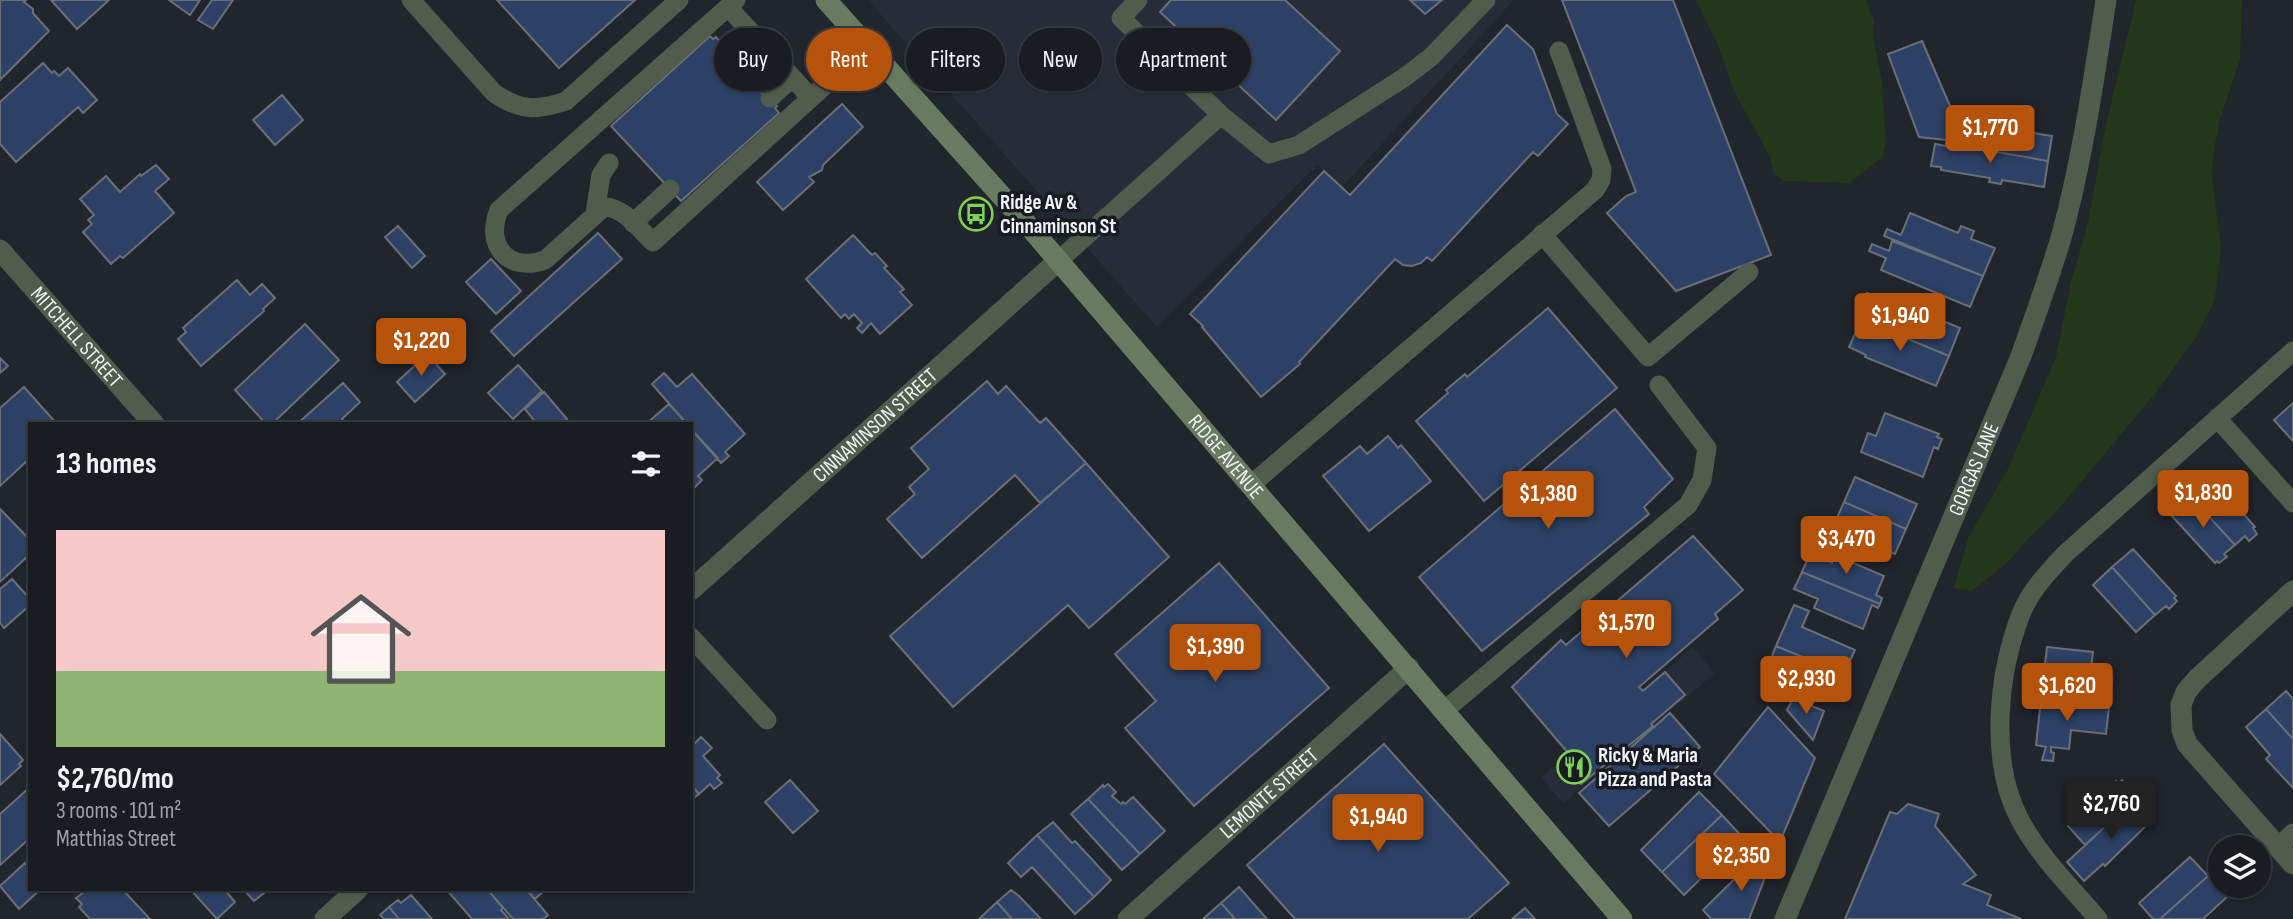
<!DOCTYPE html>
<html lang="en">
<head>
<meta charset="utf-8">
<style>
  :root { --surface:#191c21; --page:#22252a; --text:#f1f3f6; --muted:#9fa1a5; --line:#373a3f; --accent:#b45309 }
  body { margin:0; font-family:"Sofia Sans Condensed",sans-serif; background:var(--page); color:var(--text); height:100vh; display:flex; flex-direction:column; font-size:26px; white-space:nowrap }
  * { box-sizing:border-box; margin:0 }
  p { font-size:23px; color:var(--muted) }
  .icon { flex:none; width:38px; height:38px; fill:none; stroke:currentColor; stroke-width:2; stroke-linecap:round; stroke-linejoin:round }
  .map { position:relative; flex:1; overflow:hidden }
  .panel { position:absolute; left:28px; top:422px; width:665px; height:469px; display:flex; flex-direction:column; background:var(--surface); border-radius:0px; box-shadow:0 2px 5px #0004,0 0 0 2px var(--line) }
  .panel>* { flex:none }
  .banner { position:absolute; left:714px; top:28px; width:665px; height:63px; display:flex; gap:14px }
  .controls { position:absolute; left:2208px; top:835px; display:grid; gap:14px }
  .controls a { display:grid; place-items:center; width:63px; height:63px; border-radius:50%; background:var(--surface); box-shadow:0 2px 5px #0004,0 0 0 2px var(--line); font-size:35px }
  .price { position:absolute; translate:-50% -60px; padding:0 16px; border-radius:7px; background:var(--accent); color:#fff; font-size:23px; line-height:46px; filter:drop-shadow(0 2px 4px #0008) }
  .price::after { content:''; position:absolute; left:50%; top:42px; width:21px; height:16px; margin-left:-10px; background:inherit; clip-path:polygon(0 0,100% 0,50% 100%) }
  .price.selected { background:#222; color:#fff }
  ul { padding:0; list-style:none }
  li { display:grid; align-content:center; gap:14px; height:371px; padding:0 28px }
  li+li { border-top:2px solid var(--line) }
  li span { display:grid; place-items:center; height:217px; border-radius:0px; color:#555 }
  li>.icon { margin-inline-start:auto }
  span .icon { width:126px; height:126px; fill:#fffc; stroke-width:1 }
  li b { font-size:30px }
  h2 { display:flex; justify-content:space-between; align-items:center; height:84px; padding:0 28px; font-size:30px }
  .tag { padding:0 24px; border-radius:32px; background:var(--surface); box-shadow:0 2px 5px #0004,0 0 0 2px var(--line); font-size:24px; line-height:63px }
  .tag.selected { background:var(--accent); color:#fff }
  .map>svg:first-child { display:block }
</style>
</head>
<body>
<div class="map">
<svg width="2293" height="919" viewBox="0 0 2293 919">
  <rect width="100%" height="100%" fill="#21252c"/>
  <path fill="#262d39" d="M868 0H1514L1342 187 1317 165 1157 327Z
    M1693 647 1715 673 1563 803 1541 777Z"/>
  <path fill="#23381a" d="M1696 0H1866L1874 21 1873 36 1882 82 1886 142 1883 156 1850 183 1784 181 1773 172 1770 157 1733 89 1718 45Z
    M2136 0H2242L2240 59 2219 123 2214 150 2212 176 2221 247 2216 291 2213 304 2196 337 2158 390 2056 512 2027 540 2010 560 1972 591 1954 588 1968 538 2008 469 2056 357 2072 278 2087 228 2106 124Z"/>
  <path fill="#2c4165" stroke="#6a6f77" stroke-width="2" d="M0 0H26L24 2 33 9V13L49 31 0 80Z
    M51 0H109L77 29Z
    M169 0H200L190 15Z
    M212 0H233L213 29 198 20Z
    M497 0H635L559 68Z
    M1171 0H1285L1340 51 1276 120 1160 12Z
    M1410 0H1442L1425 14Z
    M1562 0H1673L1771 255 1676 291 1607 213 1626 196 1636 192Z
    M1507 25 1533 49 1557 114 1568 124 1538 156 1533 152 1432 261 1427 257 1421 263 1412 266 1403 265 1395 259 1299 362 1300 364 1261 397 1202 327 1203 326 1190 314 1324 171 1350 195Z
    M710 36 713 39 716 37 730 53 729 57 731 54 747 71 752 66 766 81 758 89 763 95 770 98 777 106 775 108 779 113 681 201 611 126Z
    M1922 41 1956 120 2052 136 2048 161 1946 143 1947 140 1919 137 1888 54Z
    M43 63 52 73 54 71 59 76 68 68 97 100 83 113 78 107 16 162 0 144V102Z
    M282 95 303 120 275 145 253 120Z
    M842 104 863 127 823 165 822 170 809 177 814 182 783 210 757 182Z
    M1946 143 2048 161 2044 187 2002 180 2001 184 1989 182 1990 178 1941 170V167L1931 166 1935 144 1946 146Z
    M156 165 169 179 155 191 174 213 123 258 120 256 111 264 83 232 92 224 88 220 94 215 80 199 106 176 120 192 140 174 141 176Z
    M1910 213 1958 233 1961 226 1974 231 1971 239 1995 248 1983 276 1884 236 1887 229 1901 235Z
    M398 226 425 256 412 268 385 237Z
    M598 233 622 259 514 356 491 331Z
    M853 235 872 255 875 253 887 266 884 268 904 289 900 292 912 305 880 334 871 323 862 333 857 328 862 323 854 314 849 319 845 314 841 318 806 279Z
    M1892 241 1983 276 1970 307 1881 270 1886 258 1869 251 1872 244 1889 251Z
    M491 259 521 291 496 314 466 282Z
    M237 280 250 295 262 284 275 298 263 309 264 311 201 366 178 339 186 332 183 328Z
    M1867 293 1888 302 1889 298 1960 328 1949 356 1860 319 1866 305 1862 303Z
    M1548 308 1617 388 1484 501 1416 421 1448 393 1446 390 1465 374 1467 377Z
    M1860 323 1876 329 1877 326 1949 356 1936 386 1865 357 1866 355 1849 347Z
    M305 324 339 360 272 424H266L235 390Z
    M427 354 445 374 415 402 397 382Z
    M0 358 8 366 0 373Z
    M518 365 542 391 513 419 488 393Z
    M664 373 677 387 692 374 745 434 725 452 729 456 721 463 691 429V424H687L652 384Z
    M987 381 998 394 1006 386 1040 423 1046 418 1086 463 1040 503 1015 475 922 558 887 519 915 494 909 487 929 469 911 448Z
    M343 383 360 402 342 419 346 424H297Z
    M24 387 57 424H30V458L0 486V408Z
    M544 392 567 419 562 424H537L525 409Z
    M2293 403V441L2274 420Z
    M669 404 687 424H646Z
    M1615 409 1673 479 1644 507 1649 514 1482 651 1419 577Z
    M1885 413 1939 434 1937 437 1942 439 1938 449 1934 447 1923 477 1861 452 1868 433 1876 436Z
    M691 429 718 458 698 476 702 480 695 487 691 483Z
    M1388 436 1398 448 1401 445 1431 481 1369 531 1323 476 1360 446 1367 454Z
    M1086 463 1169 557 1089 628 1068 605 953 707 890 636Z
    M1855 477 1917 504 1906 529 1844 502Z
    M2212 478 2255 527 2253 528 2257 534 2249 541 2245 536 2235 545 2191 497Z
    M2191 497 2235 545 2224 554 2227 557 2219 563 2217 561 2215 563 2171 515Z
    M1844 502 1906 529 1895 554 1833 527Z
    M0 509 30 540V554L0 582Z
    M1693 536 1743 590 1715 614 1718 619 1639 687 1643 691 1665 672 1685 695 1651 724 1653 726 1581 784 1561 761 1569 754 1512 687 1561 640 1566 645Z
    M2133 549 2176 596 2174 598 2177 601 2169 609 2166 606 2155 615 2112 567Z
    M1810 553 1832 563 1835 555 1884 576 1876 595 1882 598 1880 604 1802 572Z
    M1219 563 1329 688 1194 806 1125 728 1156 701 1115 654Z
    M2112 567 2155 615 2136 632 2093 585Z
    M1802 572 1880 604 1878 608 1872 605 1863 629 1814 608 1818 599 1794 589Z
    M12 579 30 599V605L4 628 0 623V589Z
    M1794 605 1809 611 1802 627 1855 650 1844 674 1776 646Z
    M1776 646 1844 674 1834 699 1766 670Z
    M2047 647 2093 652 2090 676 2112 679 2109 707 2041 699Z
    M2286 691 2293 699V739L2266 709Z
    M1793 698 1824 711 1813 740 1787 710Z
    M2041 699 2109 707 2106 734 2071 730 2069 749 2051 747V752L2054 753 2053 761 2042 760 2046 747 2036 745Z
    M1768 707 1815 758 1780 842 1714 774Z
    M2266 709 2293 739V788L2266 759 2270 755 2246 727Z
    M1670 713 1700 747 1609 826 1579 793Z
    M0 734 23 760 19 764 21 766 0 785Z
    M701 737 712 748 703 756 720 775 717 778 722 783 714 789 710 784 699 794 691 785V743L693 745Z
    M1384 744 1509 883 1468 919H1295L1247 865Z
    M790 780 818 811 793 833 765 802Z
    M2122 780 2130 788 2126 793 2133 801 2085 845 2068 826 2116 781 2118 783Z
    M1108 784 1116 792 1112 796 1121 804 1123 802 1125 804 1133 797 1165 831 1140 854 1088 799 1103 785 1104 787Z
    M691 785 699 794 691 800Z
    M30 787V838L0 865V814Z
    M1699 792 1722 815 1662 872 1641 850Z
    M1088 799 1140 854 1122 870 1071 814Z
    M2133 801 2143 811 2147 808 2155 817 2105 866 2103 864 2084 881 2067 862Z
    M1908 804 1939 814 1935 826 1976 875 1963 884 1991 895 1987 905 2021 919H1845L1890 812 1897 814Z
    M1722 815 1745 840 1725 859 1723 857 1684 895 1662 872Z
    M1053 822 1072 843 1075 841 1111 880 1094 897 1037 835Z
    M1037 835 1094 897 1075 914 1032 867 1021 877 1008 863Z
    M1762 852 1771 862 1749 919H1711L1703 910Z
    M2190 857 2208 876 2160 919H2153L2139 903Z
    M25 863 30 868V889H41L19 909 0 886Z
    M2208 876 2227 897 2203 919H2160Z
    M1239 887 1267 919H1235L1221 903Z
    M81 889H122L150 919H90L79 907 82 904 76 898 84 892Z
    M190 889H224L235 902 217 919Z
    M243 889H269L254 901Z
    M446 889H487L503 908 501 910 509 919H472Z
    M487 889H526L548 915 543 919H513Z
    M526 889H546L535 899Z
    M1011 890 1019 896 1041 919H1012L997 902Z
    M411 895 432 919H399L389 907 398 900 401 903Z
    M997 902 1012 919H979Z
    M1221 903 1235 919H1203Z
    M389 907 399 919H384L380 915Z
    M1525 908 1535 919H1512Z"/>
  <g fill="none" stroke-linecap="round" stroke-linejoin="round">
    <path stroke="#505c4c" stroke-width="19" d="M411 0 494 93C521 111 536 111 566 101L679 0
      M736 0 499 210C484 246 509 273 545 260L604 207C624 207 639 229 653 242L868 46
      M728 7 811 98
      M770 98 792 78
      M1221 115 1269 154 1299 145 1405 77 1431 57 1486 0
      M595 213 601 175 609 163
      M633 223 670 189
      M1542 234 1648 357 1749 272
      M1058 261 1221 115 1121 18 1138 0
      M2217 418 2293 503
      M1252 484 1595 190 1601 180 1602 169 1559 51
      M691 637 767 720
      M1445 710 1688 505 1702 480 1707 448 1659 385
      M2278 847 2293 833
      M2098 919C2071 887 2038 855 2019 818 1989 760 1998 673 2021 614 2030 591 2049 571 2065 554L2293 351"/>
    <g stroke="#505c4c" stroke-width="21">
      <path id="s1" d="M0 250 154 424"/>
      <path id="s2" d="M691 590 1058 261"/>
      <path d="M2293 591 2197 679 2186 692 2181 705 2182 730 2187 744 2293 864"/>
      <path d="M325 919 358 889"/>
      <path id="s3" d="M1128 919 1409 668"/>
      <path id="s4" d="M1785 919 2021 356C2035 317 2049 278 2061 238 2082 162 2094 78 2106 0"/>
    </g>
    <path stroke="#687b61" stroke-width="21" id="s5" d="M826 0 1033 231 1622 919"/>
  </g>
  <defs>
    <symbol id="bus-ring" viewBox="-11 -11 22 22"><circle r="9.5" fill="#181c22" stroke="#7dd154" stroke-width="1.5"/><path d="M-5-6H5V4H4V6H2V4H-2V6H-4V4H-5ZM-3.5-4V0h7V-4ZM-3.5 1.2v1.5H-2V1.2ZM2 1.2v1.5H3.5V1.2Z" fill="#7dd154"/></symbol>
    <symbol id="restaurant-ring" viewBox="-11 -11 22 22"><circle r="9.5" fill="#181c22" stroke="#7dd154" stroke-width="1.5"/><path d="M-5-6h1v4h1v-4h1v4h1v-4h1v5L-1.5 .5V6h-2V.5L-5-1ZM5-6V6H3V1.5H1.5Q1.5-4 5-6Z" fill="#7dd154"/></symbol>
  </defs>
  <g fill-rule="evenodd">
    <use href="#bus-ring" x="957" y="195" width="38" height="38"/>
    <use href="#restaurant-ring" x="1555" y="748" width="38" height="38"/>
  </g>
  <g text-anchor="middle" dominant-baseline="central" stroke-width="7" stroke-linejoin="round" paint-order="stroke">
    <g font-size="21" font-weight="bold" fill="#f1f3f8" stroke="#181c22" text-anchor="start">
      <text x="1000" y="202">Ridge Av &amp;<tspan x="1000" dy="24">Cinnaminson St</tspan></text>
      <text x="1598" y="755">Ricky &amp; Maria<tspan x="1598" dy="24">Pizza and Pasta</tspan></text>
    </g>
    <g font-size="21" fill="#f1f3f8" stroke="#181c22">
      <text stroke="none"><textPath href="#s1" startOffset="116">MITCHELL STREET</textPath></text>
      <text stroke="none"><textPath href="#s2" startOffset="247">CINNAMINSON STREET</textPath></text>
      <text stroke="none"><textPath href="#s5" startOffset="607">RIDGE AVENUE</textPath></text>
      <text stroke="none"><textPath href="#s4" startOffset="488">GORGAS LANE</textPath></text>
      <text stroke="none"><textPath href="#s3" startOffset="189">LEMONTE STREET</textPath></text>
    </g>
  </g>
</svg>
<div class="controls">
<a><svg class="icon" aria-label="layers" viewBox="0 0 24 24"><path d="M12 4l9 5-9 5-9-5zM3 14l9 5 9-5"/></svg></a>
</div>
<b class="price" style="left:1990px;top:165px">$1,770</b>
<b class="price" style="left:1900px;top:353px">$1,940</b>
<b class="price" style="left:421px;top:378px">$1,220</b>
<b class="price" style="left:2203px;top:530px">$1,830</b>
<b class="price" style="left:1548px;top:531px">$1,380</b>
<b class="price" style="left:1846px;top:576px">$3,470</b>
<b class="price" style="left:1626px;top:660px">$1,570</b>
<b class="price" style="left:1215px;top:684px">$1,390</b>
<b class="price" style="left:1806px;top:716px">$2,930</b>
<b class="price" style="left:2067px;top:723px">$1,620</b>
<b class="price selected" style="left:2111px;top:841px">$2,760</b>
<b class="price" style="left:1378px;top:854px">$1,940</b>
<b class="price" style="left:1741px;top:893px">$2,350</b>
<div class="banner">
<a class="tag">Buy</a>
<a class="tag selected">Rent</a>
<a class="tag">Filters</a>
<a class="tag">New</a>
<a class="tag">Apartment</a>
</div>
<section class="panel">
<h2>13 homes<svg class="icon" aria-label="filters" viewBox="0 0 24 24"><path d="M4 7h16M4 17h16"/><circle cx="9" cy="7" r="2"/><circle cx="15" cy="17" r="2"/></svg></h2>
<ul>
<li><span style="background:linear-gradient(#f6c9c9 65%,#8fb573 0)"><svg class="icon" aria-label="home" viewBox="0 0 24 24"><path d="M3 11l9-7 9 7M6 9v11h12V9"/></svg></span><div><b>$2,760/mo</b><p>3 rooms · 101 m²</p><p>Matthias Street</p></div></li>
</ul>
</section>
</div>
</body>
</html>
